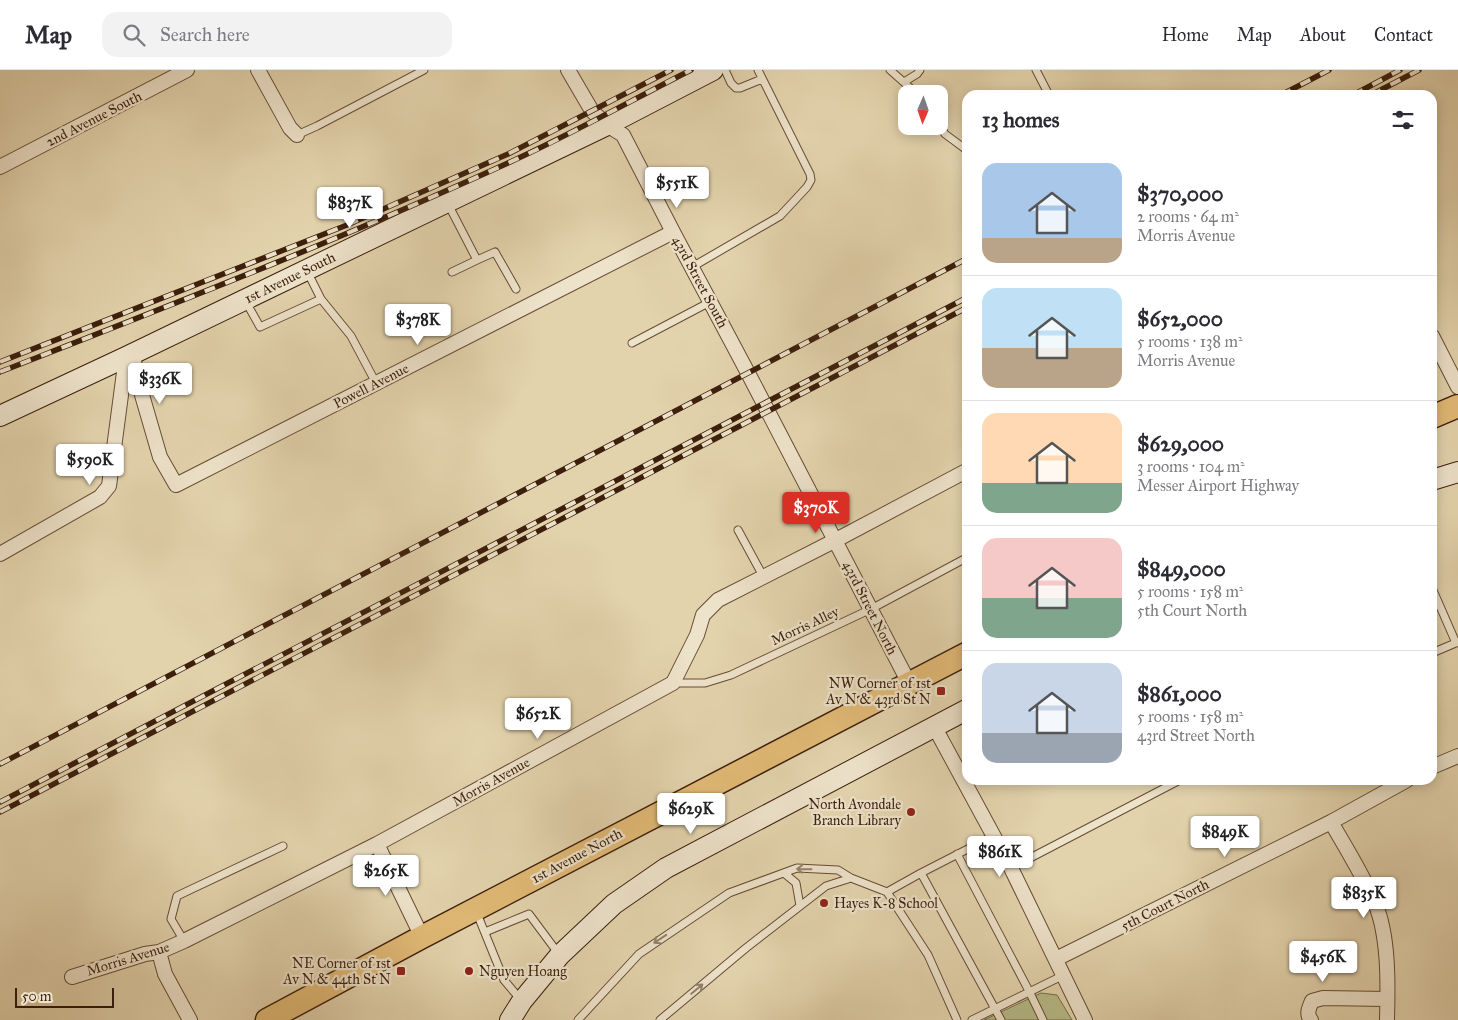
<!DOCTYPE html>
<html lang="en">
<head>
<meta charset="utf-8">
<style>
  :root { --surface:#fff; --page:#f2f2f3; --text:#2b2b33; --muted:#7c7c81; --line:#e1e1e2; --accent:#d93025 }
  body { margin:0; font-family:"IM FELL Great Primer",serif; background:var(--page); color:var(--text); height:100vh; display:flex; flex-direction:column; font-size:19px; white-space:nowrap }
  * { box-sizing:border-box; margin:0 }
  p { font-size:16px; color:var(--muted) }
  .icon { flex:none; width:28px; height:28px; fill:none; stroke:currentColor; stroke-width:2; stroke-linecap:round; stroke-linejoin:round }
  .map { position:relative; flex:1; overflow:hidden }
  .details { position:absolute; left:962px; top:20px; width:475px; height:695px; display:flex; flex-direction:column; background:var(--surface); border-radius:15px; box-shadow:0 2px 12px #0003 }
  .details>* { flex:none }
  .needle { width:32px; rotate:182deg }
  .tools { position:absolute; left:898px; top:15px; display:grid; gap:10px }
  .tools a { display:grid; place-items:center; width:50px; height:50px; border-radius:10px; background:var(--surface); box-shadow:0 2px 12px #0003; font-size:25px }
  .scale { position:absolute; left:15px; bottom:12px; width:99px; box-sizing:border-box; padding-left:5px; border:2px solid #3c1f0c; border-top:0; font-size:14px; line-height:18px; white-space:nowrap; color:#3c1f0c; -webkit-text-stroke:4px #ede2ca; paint-order:stroke }
  .price { position:absolute; translate:-50% -42px; padding:0 11px; border-radius:5px; background:#fff; color:#222; font-size:16px; line-height:32px; filter:drop-shadow(0 1px 2px #0008) }
  .price::after { content:''; position:absolute; left:50%; top:30px; width:15px; height:11px; margin-left:-8px; background:inherit; clip-path:polygon(0 0,100% 0,50% 100%) }
  .price.current { background:var(--accent); color:#fff }
  ul { padding:0; list-style:none }
  li { display:flex; align-items:center; gap:15px; height:125px; padding:0 20px }
  li+li { border-top:1px solid var(--line) }
  li span { display:grid; place-items:center; flex:none; width:140px; height:100px; border-radius:15px; color:#555 }
  li>.icon { margin-inline-start:auto }
  span .icon { width:60px; height:60px; fill:#fffc; stroke-width:1 }
  li b { font-size:21px }
  h2 { display:flex; justify-content:space-between; align-items:center; height:60px; padding:0 20px; font-size:21px }
  header { display:flex; align-items:center; gap:30px; box-sizing:border-box; height:70px; padding:0 25px; background:var(--surface); border-bottom:1px solid var(--line) }
  header strong { font-size:24px }
  nav { display:flex; gap:28px; margin-inline-start:auto; font-size:18px }
  .search { width:350px; height:45px; background:var(--page); display:flex; align-items:center; gap:12px; box-sizing:border-box; padding:0 18px; border-radius:15px; color:var(--muted); font-size:19px }
  .map>svg:first-child { display:block }
</style>
</head>
<body>
<header>
<strong>Map</strong>
<div class="search"><svg class="icon" aria-label="search" viewBox="0 0 24 24"><circle cx="10" cy="10" r="6"/><path d="M15 15l6 6"/></svg>Search here</div>
<nav><a>Home</a><a>Map</a><a>About</a><a>Contact</a></nav>
</header>
<div class="map">
<svg width="1458" height="950" viewBox="0 0 1458 950">
  <rect width="100%" height="100%" fill="#e3d3ad"/>
  <filter id="stains"><feTurbulence type="fractalNoise" baseFrequency=".004" numOctaves="4"/><feColorMatrix values="0 0 0 0 .2 0 0 0 0 .09 0 0 0 0 .02 0 0 0 .5 -.17"/></filter>
  <radialGradient id="worn" r=".72"><stop offset=".6" stop-color="#630" stop-opacity="0"/><stop offset="1" stop-color="#630" stop-opacity=".3"/></radialGradient>
  <path fill="#b6bb88" stroke="#796d4a" d="M1041 923 1057 925 1072 950H984Z"/>
  <g fill="none" stroke-linecap="round" stroke-linejoin="round">
    <defs>
      <path id="lane" d="M725 0 731 13 736 18H740L762 9
        M890 0 917 24
        M1036 0 1049 25
        M904 12 917 4 920 0
        M939 54 945 64 968 81
        M297 65 317 56 424 0
        M448 134 477 190 495 182 516 219
        M692 197 780 146 807 117 811 110 810 104 758 0
        M452 202 477 190
        M321 229 351 266 376 313
        M246 232 260 257 321 229 307 201
        M632 273 710 232
        M738 460 763 506
        M1432 518 1456 573
        M1432 583 1458 572
        M673 613H705L731 605 871 539 968 487
        M957 784 1029 921 1043 950
        M1011 798 1180 710
        M784 803 796 813 800 836
        M921 803 1001 950
        M476 841 504 910 520 929
        M485 862 529 844 558 883
        M184 871 171 849 177 826 283 776
        M578 950 639 884 729 823 797 798 838 800 851 808 887 822
        M660 950 746 878 826 816 851 808
        M957 950 928 885 887 822 921 803 993 766
        M972 950 1064 905"/>
      <path id="street" d="M258 0 290 58 297 65
        M568 0 592 41 607 55 623 65 673 162 748 303 909 613
        M0 97 187 0
        M1432 266 1458 317
        M0 484 100 427 109 416 126 287H133L142 325 160 387 176 415 673 162
        M934 656 1011 798 1085 950
        M1432 697 1458 686
        M1331 752C1346 778 1363 805 1375 833 1389 866 1388 914 1387 950
        M377 774 422 867
        M159 882 165 904 190 950
        M1056 889 1331 752 1407 710
        M72 907 145 884 159 882 184 871 377 774 673 613 697 565 703 545 718 530 836 470 968 400
        M1311 950C1306 944 1309 938 1312 931L1323 928 1387 929"/>
      <path id="secondary" d="M0 346 126 287 607 55 713 0
        M1432 410 1458 402
        M510 950 522 931 560 885 614 834 666 798 968 639"/>
      <path id="primary" d="M1432 347 1458 336
        M267 950 422 867 968 583"/>
    </defs>
    <use href="#lane" stroke="#664c34" stroke-width="9"/>
    <use href="#street" stroke="#664c34" stroke-width="16"/>
    <use href="#secondary" stroke="#3c1f0c" stroke-width="22"/>
    <use href="#primary" stroke="#3c1f0c" stroke-width="25"/>
    <use href="#lane" stroke="#ede2ca" stroke-width="7"/>
    <use href="#street" stroke="#ede2ca" stroke-width="14"/>
    <use href="#secondary" stroke="#ede2ca" stroke-width="20"/>
    <use href="#primary" stroke="#e2ba76" stroke-width="22"/>
    <defs>
      <path id="rail" d="M1281 25 1329 0
        M1353 25 1400 0
        M1371 25 1419 0
        M0 292 347 155 508 84 671 0
        M0 302C171 235 342 169 508 93 570 65 630 31 691 0
        M0 694 968 188
        M0 732 968 227
        M0 742 968 237"/>
    </defs>
    <use href="#rail" stroke="#3c1f0c" stroke-width="5.5"/>
    <use href="#rail" stroke="#ede2ca" stroke-width="4" stroke-dasharray="11" stroke-linecap="butt"/>
  </g>
  <defs><path id="oneway-shaft" d="M-6 0H5M1.5-3L5.5 0L1.5 3" fill="none" stroke-width="1.6" stroke-linecap="round" stroke-linejoin="round" transform="scale(1.25)"/></defs>
  <g stroke="#94806b">
    <use href="#oneway-shaft" transform="translate(804 799) rotate(-179)"/>
    <use href="#oneway-shaft" transform="translate(660 869) rotate(146)"/>
    <use href="#oneway-shaft" transform="translate(697 919) rotate(-40)"/>
  </g>
  <g fill="#8f2418" stroke="#ede2ca" stroke-width="2">
    <rect x="936" y="616" width="10" height="10" rx="2.5"/>
    <circle cx="911" cy="742" r="5"/>
    <circle cx="824" cy="833" r="5"/>
    <rect x="396" y="896" width="10" height="10" rx="2.5"/>
    <circle cx="469" cy="901" r="5"/>
  </g>
  <g text-anchor="middle" dominant-baseline="central" stroke-width="4.5" stroke-linejoin="round" paint-order="stroke">
    <g font-size="14" fill="#3c1f0c" stroke="#ede2ca">
      <text transform="translate(94 49) rotate(-27)">2nd Avenue South</text>
      <text transform="translate(290 208) rotate(-26)">1st Avenue South</text>
      <text transform="translate(700 212) rotate(62)">43rd Street South</text>
      <text transform="translate(371 316) rotate(-27)">Powell Avenue</text>
      <text transform="translate(870 538) rotate(63)">43rd Street North</text>
      <text transform="translate(805 556) rotate(-25)">Morris Alley</text>
      <text transform="translate(491 712) rotate(-29)">Morris Avenue</text>
      <text transform="translate(577 786) rotate(-28)">1st Avenue North</text>
      <text transform="translate(1165 835) rotate(-27)">5th Court North</text>
      <text transform="translate(128 889) rotate(-17)">Morris Avenue</text>
    </g>
    <g font-size="14" fill="#3c1f0c" stroke="#ede2ca" text-anchor="end">
      <text x="931" y="613">NW Corner of 1st<tspan x="931" dy="16">Av N &amp; 43rd St N</tspan></text>
      <text x="901" y="734">North Avondale<tspan x="901" dy="16">Branch Library</tspan></text>
      <text x="834" y="833" text-anchor="start">Hayes K-8 School</text>
      <text x="391" y="893">NE Corner of 1st<tspan x="391" dy="16">Av N &amp; 44th St N</tspan></text>
      <text x="479" y="901" text-anchor="start">Nguyen Hoang</text>
    </g>
  </g>
  <rect width="100%" height="100%" filter="url(#stains)"/>
  <rect width="100%" height="100%" fill="url(#worn)"/>
</svg>
<div class="tools">
<a><svg class="needle" viewBox="-14 -14 28 28"><path d="M0-13l5 13h-10z" fill="#e53935"/><path d="M0 13l5-13h-10z" fill="#7c7c81"/></svg></a>
</div>
<div class="scale">50 m</div>
<b class="price" style="left:677px;top:139px">$551K</b>
<b class="price" style="left:350px;top:159px">$837K</b>
<b class="price" style="left:418px;top:276px">$378K</b>
<b class="price" style="left:160px;top:335px">$336K</b>
<b class="price" style="left:90px;top:416px">$590K</b>
<b class="price current" style="left:816px;top:464px">$370K</b>
<b class="price" style="left:538px;top:670px">$652K</b>
<b class="price" style="left:691px;top:765px">$629K</b>
<b class="price" style="left:1225px;top:788px">$849K</b>
<b class="price" style="left:1000px;top:808px">$861K</b>
<b class="price" style="left:386px;top:827px">$265K</b>
<b class="price" style="left:1364px;top:849px">$835K</b>
<b class="price" style="left:1323px;top:913px">$456K</b>
<section class="details">
<h2>13 homes<svg class="icon" aria-label="filters" viewBox="0 0 24 24"><path d="M4 7h16M4 17h16"/><circle cx="9" cy="7" r="2"/><circle cx="15" cy="17" r="2"/></svg></h2>
<ul>
<li><span style="background:linear-gradient(#a9c7e8 75%,#b9a48a 0)"><svg class="icon" aria-label="home" viewBox="0 0 24 24"><path d="M3 11l9-7 9 7M6 9v11h12V9"/></svg></span><div><b>$370,000</b><p>2 rooms · 64 m²</p><p>Morris Avenue</p></div></li>
<li><span style="background:linear-gradient(#bfe0f5 60%,#b9a48a 0)"><svg class="icon" aria-label="home" viewBox="0 0 24 24"><path d="M3 11l9-7 9 7M6 9v11h12V9"/></svg></span><div><b>$652,000</b><p>5 rooms · 138 m²</p><p>Morris Avenue</p></div></li>
<li><span style="background:linear-gradient(#ffd9b3 70%,#7fa58c 0)"><svg class="icon" aria-label="home" viewBox="0 0 24 24"><path d="M3 11l9-7 9 7M6 9v11h12V9"/></svg></span><div><b>$629,000</b><p>3 rooms · 104 m²</p><p>Messer Airport Highway</p></div></li>
<li><span style="background:linear-gradient(#f6c9c9 60%,#7fa58c 0)"><svg class="icon" aria-label="home" viewBox="0 0 24 24"><path d="M3 11l9-7 9 7M6 9v11h12V9"/></svg></span><div><b>$849,000</b><p>5 rooms · 158 m²</p><p>5th Court North</p></div></li>
<li><span style="background:linear-gradient(#c9d6e8 70%,#9aa5b1 0)"><svg class="icon" aria-label="home" viewBox="0 0 24 24"><path d="M3 11l9-7 9 7M6 9v11h12V9"/></svg></span><div><b>$861,000</b><p>5 rooms · 158 m²</p><p>43rd Street North</p></div></li>
</ul>
</section>
</div>
</body>
</html>
